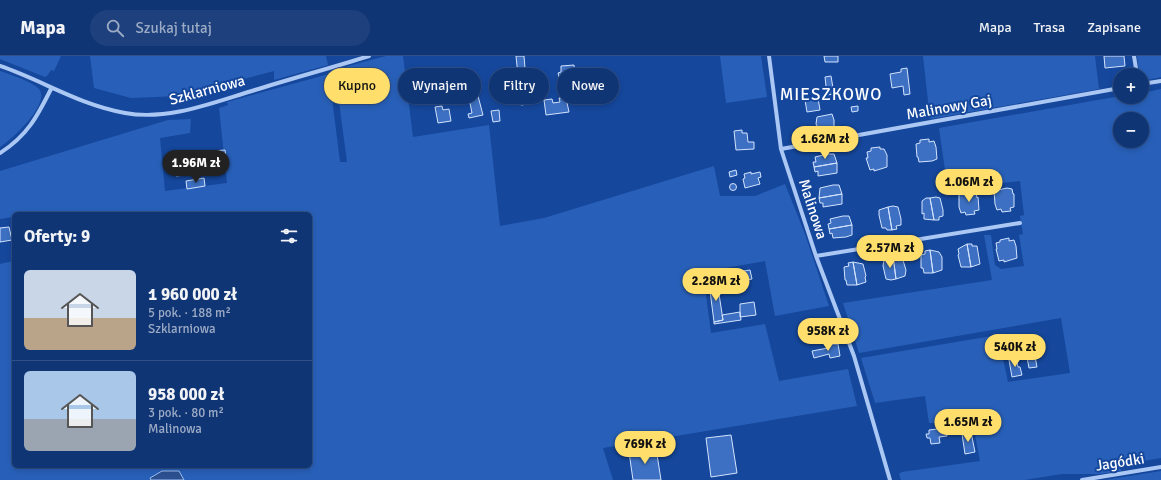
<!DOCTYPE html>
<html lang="pl">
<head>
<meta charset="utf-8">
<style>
  :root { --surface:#103575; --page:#1e407d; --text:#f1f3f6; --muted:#9cabc5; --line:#305087; --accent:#ffde6c }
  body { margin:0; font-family:Signika,sans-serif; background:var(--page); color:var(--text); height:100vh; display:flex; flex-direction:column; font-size:15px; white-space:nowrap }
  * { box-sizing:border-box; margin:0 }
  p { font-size:13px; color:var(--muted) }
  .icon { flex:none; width:22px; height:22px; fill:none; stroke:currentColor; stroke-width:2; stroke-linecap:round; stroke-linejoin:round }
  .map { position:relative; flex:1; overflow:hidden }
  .drawer { position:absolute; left:12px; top:156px; width:300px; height:256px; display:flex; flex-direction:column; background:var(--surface); border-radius:6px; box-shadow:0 2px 6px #0003,0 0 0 1px var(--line) }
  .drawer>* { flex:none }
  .top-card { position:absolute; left:324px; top:12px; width:380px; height:36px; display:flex; gap:8px }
  .controls { position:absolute; left:1113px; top:12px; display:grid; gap:8px }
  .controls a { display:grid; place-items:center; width:36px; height:36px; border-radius:50%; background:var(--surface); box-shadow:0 2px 6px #0003,0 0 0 1px var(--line); font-size:20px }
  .price { position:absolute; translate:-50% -34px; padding:0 9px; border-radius:14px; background:var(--accent); color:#111; font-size:13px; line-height:26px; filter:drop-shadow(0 1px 2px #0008) }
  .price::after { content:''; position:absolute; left:50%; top:24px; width:12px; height:9px; margin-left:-6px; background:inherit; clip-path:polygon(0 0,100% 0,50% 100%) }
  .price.active { background:#222; color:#fff }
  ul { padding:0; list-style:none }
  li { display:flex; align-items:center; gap:12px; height:100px; padding:0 12px }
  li+li { border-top:1px solid var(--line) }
  li span { display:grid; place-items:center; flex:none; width:112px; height:80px; border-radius:6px; color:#555 }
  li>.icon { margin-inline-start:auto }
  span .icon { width:48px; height:48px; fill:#fffc; stroke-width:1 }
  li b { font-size:17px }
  h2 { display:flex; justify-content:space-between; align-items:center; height:48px; padding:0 12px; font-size:17px }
  .pill { padding:0 14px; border-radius:18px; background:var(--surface); box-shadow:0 2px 6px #0003,0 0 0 1px var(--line); font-size:14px; line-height:36px }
  .pill.active { background:var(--accent); color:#111 }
  header { display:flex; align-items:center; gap:24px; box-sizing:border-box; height:56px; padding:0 20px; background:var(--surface); border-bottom:1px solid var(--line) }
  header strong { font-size:19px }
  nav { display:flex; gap:22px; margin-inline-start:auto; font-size:14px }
  .search { width:280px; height:36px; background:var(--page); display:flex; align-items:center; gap:10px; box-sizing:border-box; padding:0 14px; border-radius:22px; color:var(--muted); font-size:15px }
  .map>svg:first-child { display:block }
</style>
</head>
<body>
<header>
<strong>Mapa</strong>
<div class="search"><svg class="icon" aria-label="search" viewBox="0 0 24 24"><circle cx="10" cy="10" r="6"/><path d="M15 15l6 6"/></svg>Szukaj tutaj</div>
<nav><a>Mapa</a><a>Trasa</a><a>Zapisane</a></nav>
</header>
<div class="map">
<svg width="1161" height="424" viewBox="0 0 1161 424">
  <rect width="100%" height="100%" fill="#15479c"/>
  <path fill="#2860b9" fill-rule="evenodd" d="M0 0H61L54 15 51 14 48 19 45 21 0 3Z
    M90 0H326L328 9 274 24V15L180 40 131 42 94 32Z
    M386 0H403L413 81 489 69 500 170 544 162 714 110 720 140H755L785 128 805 178 829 250 775 260 765 205 703 216 711 277 765 268 779 325 848 313 857 350 603 392 613 424H184L179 415C167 416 159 414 150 422L151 424H0V208L14 205V410H310V158H14V161L0 163V115L168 64 191 63 190 77 160 82 165 135 227 127 219 52 228 49 227 46 329 18 340 106H347L335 16 341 12Z
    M720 0H761L767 41 726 47Z
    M923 0H1095L1099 33 930 63Z
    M1137 0H1161V21L1147 24 1139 16Z
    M0 15C9 18 33 26 39 33 51 48 11 84 0 91Z
    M1161 33V402L1120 409 1121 415 1100 418H1062L1024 424H901L899 418 902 416 980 405 973 368 929 367 925 340 875 347 861 302 998 279 1008 326 1070 317 1061 262 859 297 843 247 992 224 984 179H991L995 209 1001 213 1024 210 1019 179 1023 178 1020 160 1024 159 1020 125 983 129 982 116 946 121 939 72 1120 40 1142 41V37ZM1120 63H1142V85H1120Z
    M1161 415V424H1104Z"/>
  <path fill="#2c508f" stroke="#9dc1f6" d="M162 415H179L184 424H151L150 422Z"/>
  <path fill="#3d70c2" stroke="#d3e3fd" d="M516 0H524L528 48 521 49Z
    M824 0H838V6H825Z
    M1104 0H1124L1125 10 1105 12Z
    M574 9 575 25 562 26V21H559L558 17 561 16V10Z
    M907 12 910 38 904 39 903 30 892 32 890 18 901 16V13Z
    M831 20 834 38 827 39 825 21Z
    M448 21H453L454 24 458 23 460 36 444 39 442 25H448Z
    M473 22 477 40 470 42 466 24Z
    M528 28H535L536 44H529Z
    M515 29 516 36 508 37V30Z
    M478 40 483 59 469 62 468 58 472 57 469 42Z
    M559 42H566L569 56 546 59 544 44 552 43 553 47 560 46Z
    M818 42 820 54 807 56 805 44Z
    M442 50 443 54 449 53 451 65 438 67 435 51Z
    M858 50V55L852 56 851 51Z
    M499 54 500 65 493 66 491 55Z
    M832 58 834 64V72L819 74 816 68 817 61Z
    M742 74V77H747L748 86H754V93L736 94 734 75Z
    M929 83V86L934 85 936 91 937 103 932 105 919 106 918 101H917L916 88 920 87V84Z
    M880 91V93H884L887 99V111L874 115V113L870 114 866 102H868L867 96 871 95V92Z
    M225 94 227 110 218 111 217 107H213V104H211L212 95Z
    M828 98H834L837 107 814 111 813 106H816L815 101Z
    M837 107V117L818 120V115L815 116 814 111Z
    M184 109 186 119 176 120 175 110Z
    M736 114 737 119 730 121 729 116Z
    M751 116V118L760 116 761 121 758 122 760 128 745 132 743 123 745 122 744 118Z
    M204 122 205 130 187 133 186 125Z
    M729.5 131a3.5 3.5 0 1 1 7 0a3.5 3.5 0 1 1-7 0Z
    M833 129H839L842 138 819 142 820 132Z
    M1007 132 1012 133 1013 138H1014V151L1010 152 1011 155 1002 156 1001 153 997 154 995 148 994 135Z
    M972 135V137L976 136 977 142 978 141 979 154 974 155 975 158 966 159 965 156 961 157 959 151V138Z
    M842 138V148L823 151V147H820L819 142Z
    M936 141 940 142 943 154V160L939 161V164H934L930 142Z
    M926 142H930L934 164 924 163V157L922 158V145Z
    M893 150 898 151 901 163V169L896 170 897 173 892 174 888 151Z
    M888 151 892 174H887L886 172H882L879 159V154Z
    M843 160H849L852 169 829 173 828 168 831 167 830 163Z
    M852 169V179L846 181 833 182 832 177 830 178 829 173Z
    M9 171 12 184 0 186V172Z
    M1009 182V185L1014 184 1016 190 1017 202 1004 206V204L999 205 996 193H997L996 187 1000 186V184Z
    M967 188H972V190H977L980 208 971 211Z
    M967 188 971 211H961L958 199 959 198 958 193Z
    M930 194 939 196 942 201V214L933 217Z
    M930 194 933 217H924L923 212H921V199L925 198V195Z
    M897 199 898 202 902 201 906 214 905 220 896 223 893 200Z
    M893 200 896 223 891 224 886 223 883 210 884 204Z
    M853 206 863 208 866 220 865 221 866 226 857 229Z
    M853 206 857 229H847L846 224H845L844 211 849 210 848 207Z
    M730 214 732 222 721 224 720 216Z
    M750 214 752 223 747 224V221L732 223 731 217Z
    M717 225 723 264 714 266 709 227Z
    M754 246 756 259 740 261V248Z
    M740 256 741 264 714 268V266L723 264 722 259Z
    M821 265 822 269 832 268V273L823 276V274L813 275V271L804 272V267Z
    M828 288H838L840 300 830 302 829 298 814 302 812 295 828 292Z
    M1035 300 1037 311 1029 312 1027 301Z
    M1016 302 1018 311H1020L1022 319 1012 321 1009 304Z
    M946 372 947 380 939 381 940 387 931 388 930 382H927L926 378H929V374Z
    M971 376 975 396 965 398 962 378Z
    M731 379 737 417 711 421 706 382Z
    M656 392 661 424H633L629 396Z"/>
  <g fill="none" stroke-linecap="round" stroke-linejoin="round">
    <path stroke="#abc7f3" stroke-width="4" d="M769 0 781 93 816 200 854 300 890 424
      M1134 0 1137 19
      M0 10C44 25 77 48 125 57 169 65 214 46 255 34 293 22 331 12 369 0
      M1142 28 1161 25
      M781 93 1120 32
      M0 97C27 80 37 61 51 33
      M816 200 1020 167
      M1082 424 1161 411"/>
  </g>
  <g text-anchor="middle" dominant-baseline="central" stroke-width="4" stroke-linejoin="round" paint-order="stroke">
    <g font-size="15" fill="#fff" stroke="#15479c">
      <text transform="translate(207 34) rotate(-15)">Szklarniowa</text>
      <text transform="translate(949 51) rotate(-10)">Malinowy Gaj</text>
      <text transform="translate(813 153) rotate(72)">Malinowa</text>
      <text transform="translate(1120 406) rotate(-9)">Jagódki</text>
    </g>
    <g font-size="17" letter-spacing="1" fill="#fff" stroke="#15479c">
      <text x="831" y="38">MIESZKOWO</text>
    </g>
  </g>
</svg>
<div class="controls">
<a>+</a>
<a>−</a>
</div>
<b class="price" style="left:825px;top:104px">1.62M zł</b>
<b class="price active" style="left:196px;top:128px">1.96M zł</b>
<b class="price" style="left:969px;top:147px">1.06M zł</b>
<b class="price" style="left:890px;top:213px">2.57M zł</b>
<b class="price" style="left:716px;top:246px">2.28M zł</b>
<b class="price" style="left:828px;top:296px">958K zł</b>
<b class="price" style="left:1015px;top:312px">540K zł</b>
<b class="price" style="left:968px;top:387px">1.65M zł</b>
<b class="price" style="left:645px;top:409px">769K zł</b>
<div class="top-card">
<a class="pill active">Kupno</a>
<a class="pill">Wynajem</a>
<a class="pill">Filtry</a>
<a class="pill">Nowe</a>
</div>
<section class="drawer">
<h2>Oferty: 9<svg class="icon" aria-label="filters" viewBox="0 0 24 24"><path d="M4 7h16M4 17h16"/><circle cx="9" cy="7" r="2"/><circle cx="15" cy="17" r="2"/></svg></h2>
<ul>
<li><span style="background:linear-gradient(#c9d6e8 60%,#b9a48a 0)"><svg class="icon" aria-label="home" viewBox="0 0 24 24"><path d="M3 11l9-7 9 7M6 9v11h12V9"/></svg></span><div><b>1 960 000 zł</b><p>5 pok. · 188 m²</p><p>Szklarniowa</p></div></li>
<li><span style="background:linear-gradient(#a9c7e8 60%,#9aa5b1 0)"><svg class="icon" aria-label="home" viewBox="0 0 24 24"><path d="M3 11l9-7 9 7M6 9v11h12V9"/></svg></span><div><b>958 000 zł</b><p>3 pok. · 80 m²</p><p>Malinowa</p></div></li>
</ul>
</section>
</div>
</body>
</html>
